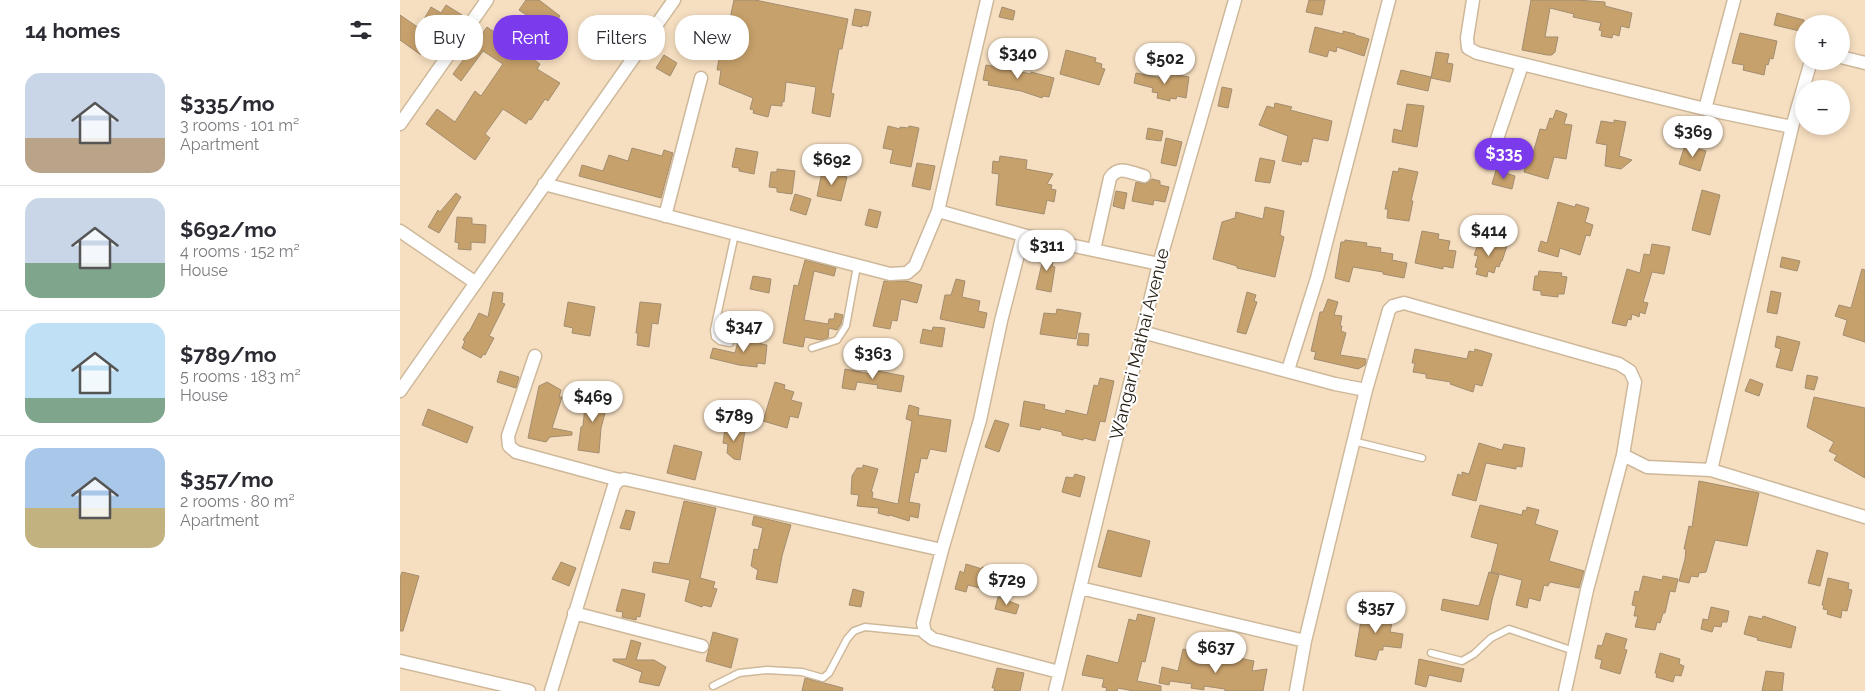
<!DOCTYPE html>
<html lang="en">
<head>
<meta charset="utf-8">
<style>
  :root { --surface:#fff; --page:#f7f7f7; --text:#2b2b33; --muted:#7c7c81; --line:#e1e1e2; --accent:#7c3aed }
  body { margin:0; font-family:Raleway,sans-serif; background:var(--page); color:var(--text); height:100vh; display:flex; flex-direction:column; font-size:19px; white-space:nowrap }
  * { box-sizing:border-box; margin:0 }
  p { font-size:16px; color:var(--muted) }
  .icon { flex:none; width:28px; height:28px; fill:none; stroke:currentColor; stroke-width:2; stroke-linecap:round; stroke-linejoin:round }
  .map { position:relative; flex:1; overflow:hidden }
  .side { display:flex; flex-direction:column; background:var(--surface); width:400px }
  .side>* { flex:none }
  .guide { position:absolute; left:15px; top:15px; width:475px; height:45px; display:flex; gap:10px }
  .buttons { position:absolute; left:1395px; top:15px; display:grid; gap:10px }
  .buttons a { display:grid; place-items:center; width:55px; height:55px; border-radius:50%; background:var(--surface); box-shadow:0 2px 8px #0003; font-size:25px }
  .price { position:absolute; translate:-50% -42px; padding:0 11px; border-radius:18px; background:#fff; color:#222; font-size:16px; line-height:32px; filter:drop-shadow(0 1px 2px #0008) }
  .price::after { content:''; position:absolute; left:50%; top:30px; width:15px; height:11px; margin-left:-8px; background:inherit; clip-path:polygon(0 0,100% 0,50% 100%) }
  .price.on { background:var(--accent); color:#fff }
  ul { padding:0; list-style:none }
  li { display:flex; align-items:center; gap:15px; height:125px; padding:0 25px }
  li+li { border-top:1px solid var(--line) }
  li span { display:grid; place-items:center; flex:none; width:140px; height:100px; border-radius:15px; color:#555 }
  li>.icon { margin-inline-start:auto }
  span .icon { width:60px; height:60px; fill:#fffc; stroke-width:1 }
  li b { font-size:21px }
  h2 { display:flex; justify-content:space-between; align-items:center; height:60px; padding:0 25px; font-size:21px }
  .pill { padding:0 18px; border-radius:20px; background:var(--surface); box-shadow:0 2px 8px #0003; font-size:18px; line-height:45px }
  .pill.on { background:var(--accent); color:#fff }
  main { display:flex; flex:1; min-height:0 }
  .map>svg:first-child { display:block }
</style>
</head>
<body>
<main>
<section class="side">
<h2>14 homes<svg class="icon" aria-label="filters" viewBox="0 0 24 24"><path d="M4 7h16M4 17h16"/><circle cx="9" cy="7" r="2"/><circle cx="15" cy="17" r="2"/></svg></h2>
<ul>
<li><span style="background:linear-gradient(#c9d6e8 65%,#b9a48a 0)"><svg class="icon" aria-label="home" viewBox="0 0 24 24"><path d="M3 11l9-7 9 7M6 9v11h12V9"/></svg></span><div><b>$335/mo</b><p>3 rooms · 101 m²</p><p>Apartment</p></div></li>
<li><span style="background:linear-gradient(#c9d6e8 65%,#7fa58c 0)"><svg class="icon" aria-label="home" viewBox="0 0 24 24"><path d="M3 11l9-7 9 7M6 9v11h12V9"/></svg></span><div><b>$692/mo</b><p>4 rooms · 152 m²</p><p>House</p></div></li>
<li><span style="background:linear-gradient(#bfe0f5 75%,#7fa58c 0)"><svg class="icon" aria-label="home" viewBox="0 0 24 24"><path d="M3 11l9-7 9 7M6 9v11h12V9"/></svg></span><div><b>$789/mo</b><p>5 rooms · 183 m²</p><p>House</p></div></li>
<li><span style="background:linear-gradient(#a9c7e8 60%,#c2b280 0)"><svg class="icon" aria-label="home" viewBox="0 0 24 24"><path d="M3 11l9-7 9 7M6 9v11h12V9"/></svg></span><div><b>$357/mo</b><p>2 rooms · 80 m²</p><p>Apartment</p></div></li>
</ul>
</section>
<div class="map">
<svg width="1465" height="691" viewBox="0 0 1465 691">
  <rect width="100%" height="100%" fill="#f6dfc1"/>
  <path fill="#c7a16c" stroke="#a28d70" d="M126 0H139L160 16 151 28 140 19 134 27 125 20 128 16 119 10Z
    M334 0H355L448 19 442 49H439L431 93 434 94 430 117 412 113 416 87 386 82 384 102 382 101V106L371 105 368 117 353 113 354 110 350 109 353 98 319 84 321 70H317L323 37H326Z
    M909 0H925L922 15 906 12Z
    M1131 0H1176L1205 2V6L1232 13 1229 28 1221 26 1219 36 1213 34 1212 38 1201 36 1202 31 1199 30 1201 23 1173 17 1174 14 1150 8 1145 37H1158L1155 52 1152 55H1147L1122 50Z
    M46 5 62 15 44 45 34 40 21 55 0 40V15L19 28 31 7 41 13Z
    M602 7 615 11 613 20 599 17Z
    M455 9 471 12 468 26 462 25V27L452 25Z
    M1377 13 1404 20V32L1374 25Z
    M87 27 140 64 137 69 160 83 148 101 145 99 131 120 129 119 126 124 103 109 85 134 90 138 75 160 26 124 37 109 55 122 75 91 81 96 103 64 83 51 61 81 53 74Z
    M915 27 943 34V31L955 34V35L969 39 964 56 937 47 936 52 929 50 927 57 909 52Z
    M1340 33 1377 41 1373 59 1370 58 1368 65 1366 64 1364 75 1343 70 1344 65 1332 63Z
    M666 50 696 58 695 62 702 64 701 68 705 69 699 85 660 74Z
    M1036 52 1049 54 1047 63 1053 64 1050 82 1031 78Z
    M264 55 277 63 270 76 256 68Z
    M599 61 610 63 608 69 631 74V72L654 78 649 97 643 96 642 98 621 91 588 85 589 81 583 80 586 65 598 67Z
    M1001 70 1031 77 1028 91 997 84Z
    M736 73 767 79 768 73 789 77 786 98 777 96 776 99 770 98V101L757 98 758 93 752 92 753 88 734 83Z
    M822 87 832 89 828 108 818 106Z
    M875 103 892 107 890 110 932 121 928 141 913 138 908 162 902 161 901 165 882 161 888 136 859 125 867 106 874 108Z
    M1007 104 1024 106 1017 147 992 142 994 129 1002 131Z
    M1156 110 1167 114 1164 124 1172 125 1166 159 1154 157 1148 179 1124 172 1127 159 1131 160 1140 129 1146 130 1150 118 1153 119Z
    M1214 120 1226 122 1219 156 1232 160 1221 169 1205 166 1207 145 1196 143 1201 121 1214 123Z
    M488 126 500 129V127L508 128 509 126 519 128 511 167 490 163 493 150 483 148Z
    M748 128 763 131 761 141 746 139Z
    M766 138 782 142 776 166 761 163Z
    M1285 145 1306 151 1300 171 1279 164Z
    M232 148 262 156 264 150 273 153 261 198 179 176 182 165 203 171 209 155 228 161Z
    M336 148 358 152 354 174 339 171V168L332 167Z
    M600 156 627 160 626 169 653 174 647 184 652 185 651 189 656 190 654 202 647 200 644 214 596 205 599 174 592 173 593 161 599 162Z
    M860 158 875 161 870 183 855 181Z
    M517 163 535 166 530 190 512 186Z
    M999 168 1018 172 1011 201H1013L1009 221 987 218 988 209H985L993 171 998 172Z
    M377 169 395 171 392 194 377 192V188L369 187 371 172H377Z
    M1096 170 1115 176 1112 189 1092 184Z
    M422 172 447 177 441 201 417 196Z
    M752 179 760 181V185L769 187 765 202 754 200 753 205 732 201 736 182 746 184Z
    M1302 190 1320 195 1310 235 1292 230Z
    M716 191 727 193 724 209 713 206Z
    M56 193 61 197 39 233 28 227 38 210 40 212Z
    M395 194 411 199 406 215 390 210Z
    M1158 202 1175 207 1176 204 1189 208 1185 222 1193 225 1190 236 1186 235 1180 255 1160 248 1158 257 1138 251 1141 241 1147 243Z
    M865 207 884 211 880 235 884 237 875 277 837 268V266L813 259 822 222 835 218 836 212 863 219Z
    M469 209 481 212 477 228 465 225Z
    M57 217 72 218V224L86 225 85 243 71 242V250L58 249 59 243 55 242Z
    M1022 231 1039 234 1038 239 1050 241 1048 250 1056 251 1053 268 1043 266V269L1015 263Z
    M945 240 967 243 966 246 981 248 980 252 993 254 992 260 1007 263 1004 278 983 274V272L953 267 949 282 935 278 941 242H945Z
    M1083 240 1107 246 1102 261H1101L1099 267 1096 266 1094 273 1088 271 1087 277 1076 274 1078 268 1075 267 1078 256 1074 255 1078 244 1082 245Z
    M1252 244 1270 247 1264 274 1252 272 1243 302 1248 303 1245 314 1240 312 1239 317 1232 314 1231 320 1228 319 1226 326 1212 323 1227 269 1240 273 1244 254 1250 255Z
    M645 250 655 252 652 266 655 267 651 292 636 289Z
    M1382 257 1400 261 1397 271 1380 267Z
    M405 260 436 268 434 276 414 271 404 320 428 324 429 319H434L435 313 443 315 441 324 437 330 429 328 428 338 421 340 405 337 403 347 383 343 394 285 398 286Z
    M1462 269 1465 270V342L1443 335 1447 320 1435 316 1439 305 1451 308Z
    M1139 271 1162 273 1161 276 1167 277 1164 294H1158V297L1141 295V291L1133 290 1135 276H1138Z
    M353 276 371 279 369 293 350 289Z
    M556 279 565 281 562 297 580 301 578 311 587 313 584 328 540 319 545 295H551Z
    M484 281H506L522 285 517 303 501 299 497 321 492 320 490 329 473 326Z
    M1371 291 1381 293 1377 314 1367 312Z
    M93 292 103 293 102 303 105 304 89 336 94 338 85 355 83 354 81 358 62 348 65 341 63 340 68 332H69L79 313 88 317Z
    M847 292 856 295 854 301 857 302 846 334 837 332Z
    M928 299 938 302 934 315 942 316 940 326H942L941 331 946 333 940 355 966 359 965 365 958 369 914 359 916 352 911 351 920 312H923Z
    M168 302 195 307 190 336 172 333 173 328 164 326Z
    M240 302 261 304 258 324 252 323 249 347 237 345 238 333H236Z
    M657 309 681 313 676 339 640 334 644 313 656 314Z
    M533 327 545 328 542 347 520 343 523 329 532 331Z
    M679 333 689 334 688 346 677 345Z
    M348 335 362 337 361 344 367 345 365 364 357 363V367L339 365 310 358 313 348 335 353 339 338 348 339Z
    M1377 336 1400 342 1392 371 1376 367 1381 349 1375 347Z
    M1015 349 1067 359 1069 351 1074 352 1075 349 1092 354 1082 386 1075 384 1073 392 1050 384 1051 382 1026 378V374L1013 372 1015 363H1012Z
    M445 369 471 374 472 370 504 376 501 392 477 388 478 385 457 382 455 390 442 388Z
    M100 371 119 377 116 388 97 382Z
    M1407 375 1418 377 1414 390 1405 388Z
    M700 378 714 381 705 422 700 421 695 441 684 438 683 440 662 435V432L641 427 640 430 620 426 624 401 645 405 644 409 665 414 666 410 687 415 694 385 698 386Z
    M1350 379 1363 384 1359 396 1345 391Z
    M147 382 161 390 159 397H162L152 428 172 432V435L150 437 146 442 128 438 139 386Z
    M375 382 385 385 384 389 394 392 391 400 402 403 398 418 390 416 387 428 363 421Z
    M197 393 209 398 201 428 199 453 178 450 181 427 183 426 185 405 188 396Z
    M1414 397 1465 408V478L1434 460 1437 455 1429 451 1434 442 1407 427Z
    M509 405 519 408 518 415 551 420 546 452 530 449 527 459 521 458 518 473 515 472 509 502 520 504 518 518 510 516 509 521 490 515 489 516 478 513 479 508 457 506 459 495 451 494 452 476 457 468H463V465L478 469 471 492H473L472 498 498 504 512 421 506 419Z
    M28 409 73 427 67 443 22 425Z
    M595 420 609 424 599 452 585 447Z
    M325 428 345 431 340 460 334 459 327 453 328 444 323 443Z
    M1079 443 1102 450 1104 444 1125 448 1122 467 1116 466V469L1086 463 1076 501 1052 495 1058 474 1062 476V472L1069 474Z
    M274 445 302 452 295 480 267 473Z
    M675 474 685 477 680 497 662 492 666 477 673 478Z
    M1299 481 1359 493 1347 546 1315 540 1306 572 1299 573 1298 577 1291 576 1289 583 1279 581 1285 559 1286 549H1284L1289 526 1292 527Z
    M284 501 316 508 300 578 315 582 313 588 317 589 311 607 303 605 302 607 285 601 290 580 252 572 254 562 269 564Z
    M1080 505 1122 515 1123 510 1126 511 1127 507 1139 510 1135 524 1158 531 1149 561 1184 571 1179 588 1150 582 1148 586 1144 585 1140 601 1129 598 1127 608 1116 605 1122 580 1091 572 1098 544 1071 537Z
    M226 510 235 512 230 530 220 528Z
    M354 516 391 525 382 556 377 583 356 579 358 570 351 566 354 549 358 550 363 528 352 525Z
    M708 530 750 541 741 577 698 567Z
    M1417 550 1428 553 1420 586 1408 583Z
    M161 562 176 568 169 586 152 579Z
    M566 564 582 569V567L592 569 593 567 610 571 604 597 587 593V590L568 585 566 592 555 589 560 571 564 573Z
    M2 572 19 576 3 631H0V578Z
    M1089 572 1099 575 1092 600 1088 620 1041 610 1043 599 1079 606Z
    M1243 576 1262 580 1263 576 1278 579 1275 592 1270 591 1265 613H1263L1260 623 1257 622 1255 630 1235 627 1238 616H1234L1236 606 1232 605 1235 591 1239 592Z
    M1428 578 1449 583 1448 589 1452 590 1447 611 1442 610 1441 618 1427 614 1428 610 1423 609 1424 605H1422Z
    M222 589 245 594 240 617 237 616 236 620 222 617 223 612 216 611Z
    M453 589 464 592 461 607 449 605Z
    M958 593 975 597 972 607 955 603Z
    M598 597 619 605 616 614 595 609Z
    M1311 607 1329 611 1327 622H1322L1321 627 1314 626 1312 632 1301 629 1303 619 1308 620Z
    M963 609 994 614 990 632 1003 634 1001 648 983 646V650H979L976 660 955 656Z
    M738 614 755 618 745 662 742 661 737 681 761 686V691H734L718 688 717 691H706L707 688 702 687 704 679 682 675 687 655 718 663 729 619 736 621Z
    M1349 616 1362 619 1363 616 1396 627 1391 648 1357 640 1358 638 1344 634Z
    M313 632 338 639 331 668 306 661Z
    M1206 633 1227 639 1224 649 1227 650 1220 674 1200 668 1202 660 1195 658 1198 645 1202 646Z
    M231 640 241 643 236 660H254L266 667 259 686 239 682 242 672 213 661V659H226Z
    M783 649 795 652 794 658 828 663 829 656 854 661 852 671 867 669 863 691H825V689L804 686V690L791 688 792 684 770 681 769 685 759 683 762 667 778 671Z
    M1260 653 1280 659 1279 664 1284 666 1281 676 1275 675 1273 682 1256 677 1257 674 1255 673Z
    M1019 659 1064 669 1061 682 1029 675 1026 687 1015 684Z
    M597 668 624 673 620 691H594L595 688H592Z
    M1366 671 1384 673 1382 691H1362Z
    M405 678 443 688 442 691H402Z"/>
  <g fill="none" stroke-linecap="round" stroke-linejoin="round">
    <defs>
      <path id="service" d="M330 343 320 341 315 337 314 330 335 234
        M412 348 437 340 446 326 457 266
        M953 441 1022 458
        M1031 653 1062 661 1074 654 1091 638 1109 629 1174 651
        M313 686 339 673 367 670 402 672 423 678 429 673 447 639 454 631 465 627 525 633"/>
      <path id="minor" d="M1073 0 1067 38 1068 48 1077 53 1305 109 1392 127
        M1441 57 1465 63
        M1411 61 1392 127 1311 470 1465 517
        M1305 109 1334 0
        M0 124 87 0
        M1106 162 1098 154 1096 142 1122 65
        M144 184 490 274 507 273 515 266 538 211 587 0
        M538 211 623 235 759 264
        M265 216 301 78
        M0 231 76 283
        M623 235 601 321 580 420 542 550 523 623 525 633 533 639 659 672
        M694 250 710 178C719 164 730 173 744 176
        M742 332 935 384 966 390 989 310 993 306 1004 303 1219 364 1230 371 1235 382 1223 455 1247 467 1311 470
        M135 356 108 436 109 446 116 452 219 480
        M888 370 917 278 989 0
        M0 391 274 0
        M680 588 905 641
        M174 613 302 646
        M0 661 129 691
        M151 691 214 486 219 480 225 479 542 550
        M655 691 759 264 835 0
        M896 691 905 641 966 390
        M1165 691 1187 590 1223 455"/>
    </defs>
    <use href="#service" stroke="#ceb89a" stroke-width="9"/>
    <use href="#minor" stroke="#ceb89a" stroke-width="15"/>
    <use href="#service" stroke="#fff" stroke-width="6"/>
    <use href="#minor" stroke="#fff" stroke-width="12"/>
  </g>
  <g text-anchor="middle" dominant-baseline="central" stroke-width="4" stroke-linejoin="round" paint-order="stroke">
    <g font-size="18" fill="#282014" stroke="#fff">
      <text transform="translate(739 344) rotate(-76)">Wangari Mathai Avenue</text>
    </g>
  </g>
</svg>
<div class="buttons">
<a>+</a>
<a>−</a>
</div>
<b class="price" style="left:618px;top:80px">$340</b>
<b class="price" style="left:765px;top:85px">$502</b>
<b class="price" style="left:1293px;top:158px">$369</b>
<b class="price on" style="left:1104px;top:180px">$335</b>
<b class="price" style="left:432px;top:186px">$692</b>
<b class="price" style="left:1089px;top:257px">$414</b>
<b class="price" style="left:647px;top:272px">$311</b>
<b class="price" style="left:344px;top:353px">$347</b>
<b class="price" style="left:473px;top:380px">$363</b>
<b class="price" style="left:193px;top:423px">$469</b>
<b class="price" style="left:334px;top:442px">$789</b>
<b class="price" style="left:607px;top:606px">$729</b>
<b class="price" style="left:976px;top:634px">$357</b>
<b class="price" style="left:816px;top:674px">$637</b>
<div class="guide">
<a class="pill">Buy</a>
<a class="pill on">Rent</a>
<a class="pill">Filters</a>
<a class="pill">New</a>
</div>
</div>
</main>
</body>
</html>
